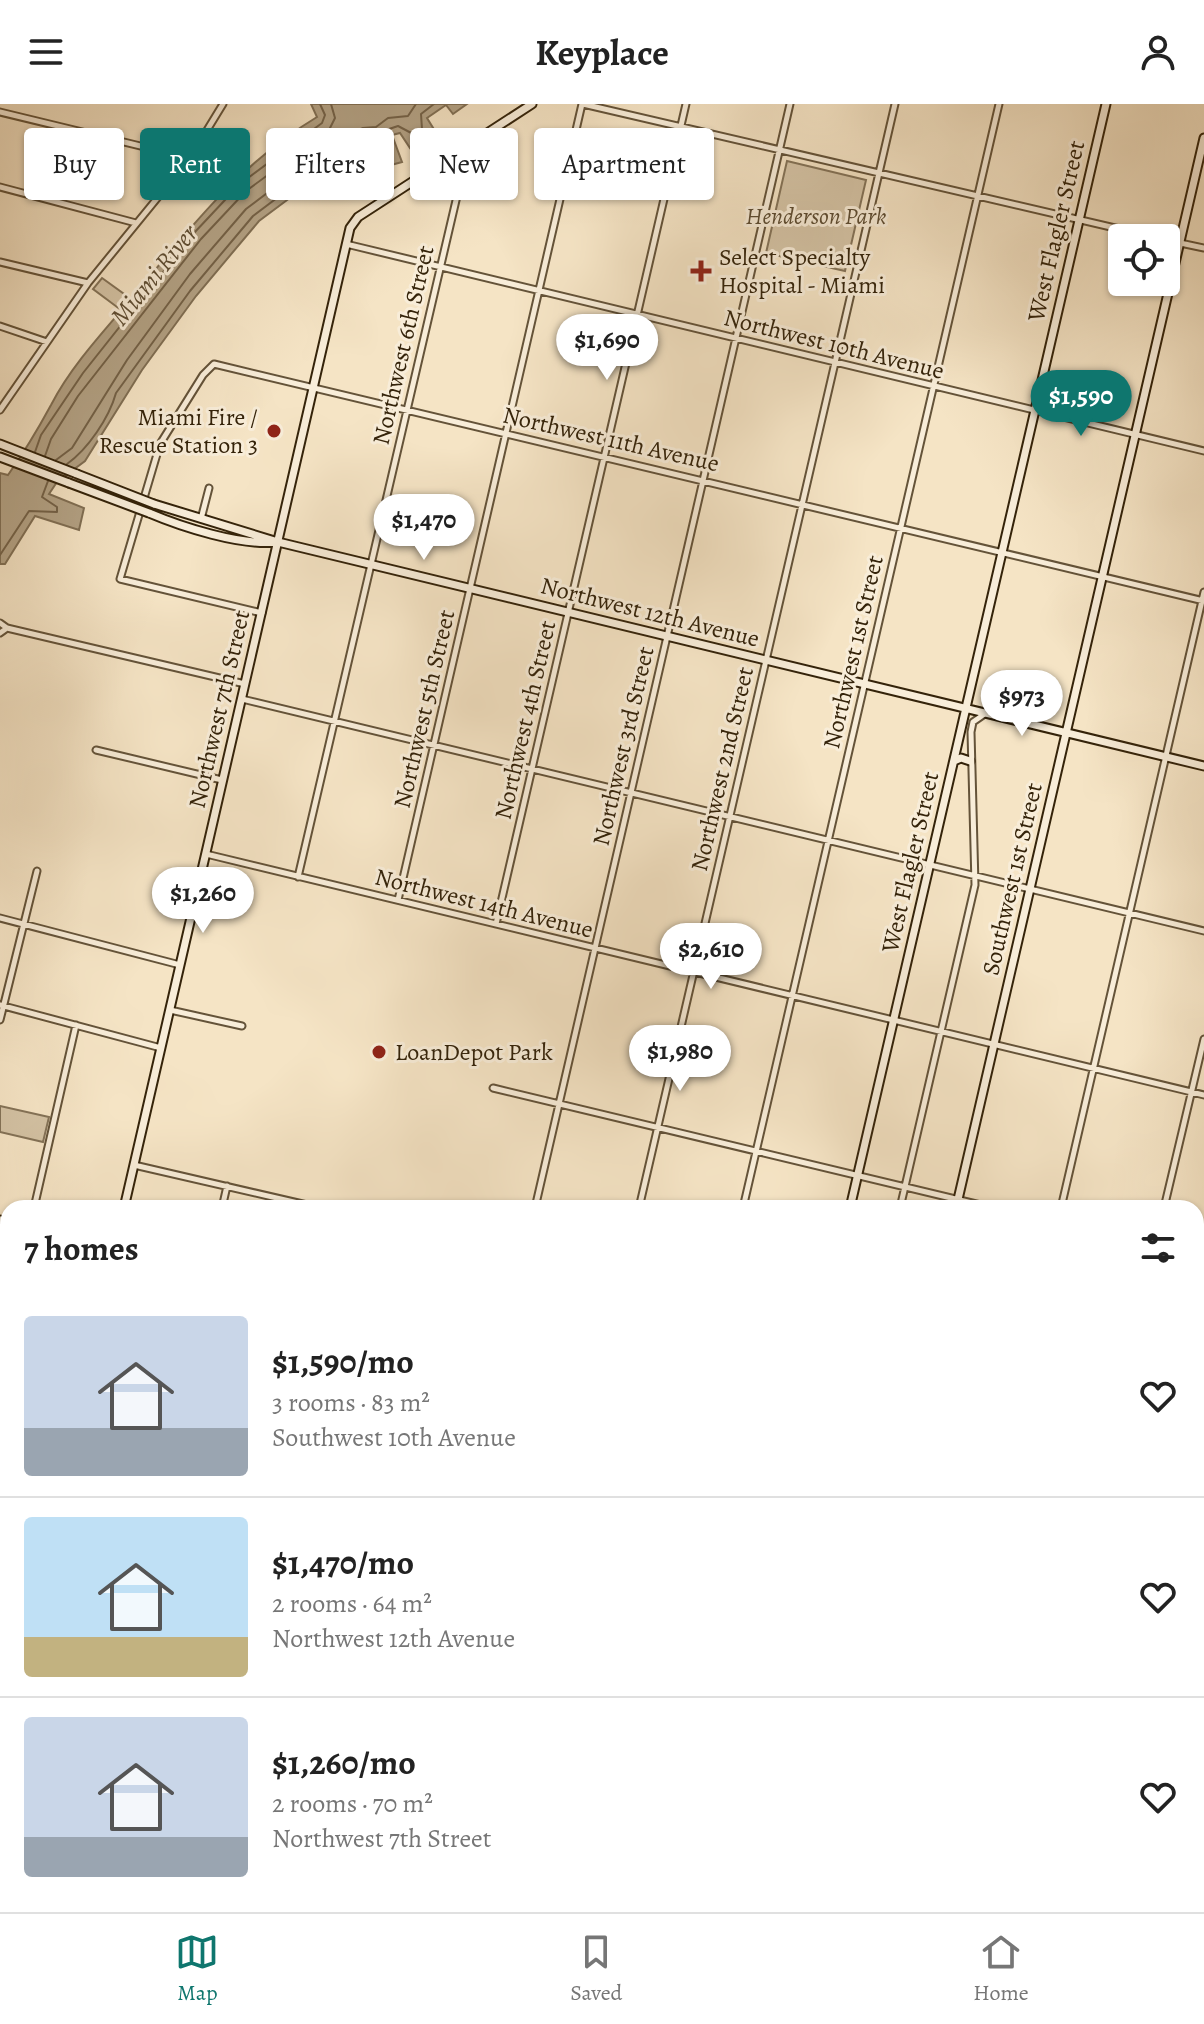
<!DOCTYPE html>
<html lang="en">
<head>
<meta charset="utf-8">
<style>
  :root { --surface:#fff; --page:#f6f6f6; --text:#222; --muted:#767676; --line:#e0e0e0; --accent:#0f766e }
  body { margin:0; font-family:Alegreya,serif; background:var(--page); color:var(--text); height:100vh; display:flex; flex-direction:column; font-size:30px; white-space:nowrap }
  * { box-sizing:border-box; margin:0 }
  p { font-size:26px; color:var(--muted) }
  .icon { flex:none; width:44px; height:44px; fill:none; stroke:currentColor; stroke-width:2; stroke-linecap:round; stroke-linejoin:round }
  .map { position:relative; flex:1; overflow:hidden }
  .drawer { position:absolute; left:0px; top:1096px; width:1204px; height:712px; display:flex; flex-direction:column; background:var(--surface); border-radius:24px 24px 0 0; box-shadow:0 2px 6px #0004 }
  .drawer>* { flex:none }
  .banner { position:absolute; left:24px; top:24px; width:800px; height:72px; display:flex; gap:16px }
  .buttons { position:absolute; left:1108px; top:120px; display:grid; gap:16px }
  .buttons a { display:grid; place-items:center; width:72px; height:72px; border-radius:8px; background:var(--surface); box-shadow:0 2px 6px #0004; font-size:40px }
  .price { position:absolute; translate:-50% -68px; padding:0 18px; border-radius:28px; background:#fff; color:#222; font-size:26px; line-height:52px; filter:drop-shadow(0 2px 4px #0008) }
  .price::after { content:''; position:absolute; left:50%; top:48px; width:24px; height:18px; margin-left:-12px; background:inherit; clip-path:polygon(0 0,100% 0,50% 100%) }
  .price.active { background:var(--accent); color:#fff }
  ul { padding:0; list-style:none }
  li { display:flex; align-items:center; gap:24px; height:200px; padding:0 24px }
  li+li { border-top:2px solid var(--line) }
  li span { display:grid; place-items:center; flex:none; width:224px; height:160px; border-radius:8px; color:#555 }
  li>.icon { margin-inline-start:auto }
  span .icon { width:96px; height:96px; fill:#fffc; stroke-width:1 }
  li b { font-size:34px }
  h2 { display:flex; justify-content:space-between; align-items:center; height:96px; padding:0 24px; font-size:34px }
  .tag { padding:0 28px; border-radius:8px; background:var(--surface); box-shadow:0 2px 6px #0004; font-size:28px; line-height:72px }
  .tag.active { background:var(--accent); color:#fff }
  header { display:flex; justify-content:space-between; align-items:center; height:104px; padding:0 24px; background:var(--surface); font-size:36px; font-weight:700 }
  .menu { display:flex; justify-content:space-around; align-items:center; height:112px; border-top:2px solid var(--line); background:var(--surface); font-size:22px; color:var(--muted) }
  .menu a { display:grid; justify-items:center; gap:4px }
  .menu .active { color:var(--accent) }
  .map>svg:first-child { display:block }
</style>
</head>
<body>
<header><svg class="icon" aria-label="menu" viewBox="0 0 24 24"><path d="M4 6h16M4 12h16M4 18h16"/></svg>Keyplace<svg class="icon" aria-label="person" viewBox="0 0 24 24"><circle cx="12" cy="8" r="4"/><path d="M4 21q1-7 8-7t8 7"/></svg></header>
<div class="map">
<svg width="1204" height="1808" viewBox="0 0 1204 1808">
  <rect width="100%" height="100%" fill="#f5e4c5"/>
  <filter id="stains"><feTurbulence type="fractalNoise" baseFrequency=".0025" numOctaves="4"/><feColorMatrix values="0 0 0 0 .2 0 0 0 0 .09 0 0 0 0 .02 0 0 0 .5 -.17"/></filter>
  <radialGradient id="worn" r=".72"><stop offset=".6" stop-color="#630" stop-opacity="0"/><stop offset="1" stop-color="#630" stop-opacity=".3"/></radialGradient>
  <path fill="#d4c3a5" stroke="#847358" stroke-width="2" d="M787 57 866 76 845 167 766 149Z
    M102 174 131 195 121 206 93 185Z
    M0 1002 49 1013 43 1038 0 1028Z"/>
  <path fill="#b3a285" stroke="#806f54" stroke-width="2" d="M311 0H467L453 10 446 1 427 14 435 27 410 44 400 29 392 31 402 58 391 61 383 42 368 41 346 52 259 117 196 192 142 266 85 357 57 378 49 390 84 404 79 426 35 412 5 460H0V369L8 371C25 347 38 325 51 301 71 262 104 227 132 194 188 126 239 60 317 13Z"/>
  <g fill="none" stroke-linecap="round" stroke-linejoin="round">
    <path stroke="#746248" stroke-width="2" d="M35 348 41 331 83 269 194 129 240 80 322 19 325 11 320 0
      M45 352 51 335 78 292 201 135 246 87 329 26 335 14 331 0
      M56 356 72 344 127 256 190 170 246 105 337 36 363 24 376 23 388 14 408 12 416 0
      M67 360C88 345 109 314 116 289L190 187 253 112 342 45 367 33 382 34 389 25 398 22 415 31 422 25 421 10 434 0
      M0 451 29 407 57 408V403L42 393 48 377"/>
    <defs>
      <path id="street" d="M583 0 1158 134
        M0 8 190 54
        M0 83 136 119
        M1166 136 1204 144
        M346 140 1204 347
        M0 158 88 179
        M0 222 47 238
        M0 306 88 179 190 54 223 0
        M201 415 209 384
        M262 509 120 475 160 340 203 271 214 260 1204 497
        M0 519 7 524 245 580
        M0 529 7 524
        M242 595 1204 827
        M96 646 222 676
        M206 750 1204 991
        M298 773 468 45
        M398 796 582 0
        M0 814 180 861
        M496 820 686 0
        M0 901 161 944
        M170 906 242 922
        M0 916 37 767
        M493 984 993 1104
        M134 1061 320 1104
        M34 1104 76 921
        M222 1104 227 1082
        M535 1104 790 0
        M639 1104 895 0
        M743 1104 999 0
        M900 1104 975 781 971 628 973 618 986 609
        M1061 1104 1204 488
        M1164 1104 1204 935
        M1196 1153 1204 1155
        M0 1208 8 1210
        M0 1293 8 1294
        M0 1312 8 1315
        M1196 1316 1204 1318
        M1196 1417 1204 1382
        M0 1420 8 1422
        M0 1452 8 1454
        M1196 1507 1204 1474
        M0 1514 8 1516
        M0 1588 8 1591
        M1196 1659 1204 1661
        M0 1673 8 1675
        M948 1800 981 1808
        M58 1808 60 1800
        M163 1808 165 1800
        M268 1808 270 1800
        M348 1808 349 1800
        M424 1808 426 1800
        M502 1808 504 1800
        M542 1808 544 1800
        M607 1808 609 1800
        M1059 1808 1061 1800
        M1124 1808 1126 1800"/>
      <path id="secondary" d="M0 340 77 370
        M0 353 69 379
        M154 400 278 438 1204 662
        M149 409C182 423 241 442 276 438
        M954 657 961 654 970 657
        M124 1104 350 124 358 113 532 0
        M850 1104 1106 0
        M956 1104 1204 34
        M0 1116 8 1118
        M0 1130 8 1132
        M1196 1455 1204 1458
        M0 1642 8 1607
        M735 1808 736 1800
        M856 1808 858 1800"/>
    </defs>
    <use href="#street" stroke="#645339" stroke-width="9"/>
    <use href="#secondary" stroke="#34230a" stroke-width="11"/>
    <use href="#street" stroke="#f8edd9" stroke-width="5"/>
    <use href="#secondary" stroke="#f8edd9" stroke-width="7"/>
    <defs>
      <path id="secondary-bridge" d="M77 370 154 400
        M69 379 149 409"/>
    </defs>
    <use href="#secondary-bridge" stroke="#34230a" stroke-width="11" stroke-linecap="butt"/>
    <use href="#secondary-bridge" stroke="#f8edd9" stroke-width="7"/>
  </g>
  <g fill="#8f2418" stroke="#f8edd9" stroke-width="3">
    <path d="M697 155h8v8h8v8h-8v8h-8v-8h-8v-8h8z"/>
    <circle cx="274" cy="327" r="8"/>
    <circle cx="379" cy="948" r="8"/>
  </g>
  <g text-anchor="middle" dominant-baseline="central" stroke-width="6" stroke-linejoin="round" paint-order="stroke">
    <g font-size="24" font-style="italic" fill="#5c4b31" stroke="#f8edd9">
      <text x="816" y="112">Henderson Park</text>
    </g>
    <g font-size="24" fill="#34230a" stroke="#f8edd9">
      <text transform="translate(1056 127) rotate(-77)">West Flagler Street</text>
      <text transform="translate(834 240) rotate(14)">Northwest 10th Avenue</text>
      <text transform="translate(403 241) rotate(-77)">Northwest 6th Street</text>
      <text transform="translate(611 335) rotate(13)">Northwest 11th Avenue</text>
      <text transform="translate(650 508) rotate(14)">Northwest 12th Avenue</text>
      <text transform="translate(853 548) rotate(-77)">Northwest 1st Street</text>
      <text transform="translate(219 605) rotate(-77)">Northwest 7th Street</text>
      <text transform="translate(424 605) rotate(-77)">Northwest 5th Street</text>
      <text transform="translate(525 616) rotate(-77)">Northwest 4th Street</text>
      <text transform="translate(623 642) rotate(-77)">Northwest 3rd Street</text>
      <text transform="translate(722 665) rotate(-77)">Northwest 2nd Street</text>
      <text transform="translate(910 758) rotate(-77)">West Flagler Street</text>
      <text transform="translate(1012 775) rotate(-77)">Southwest 1st Street</text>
      <text transform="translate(484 799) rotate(14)">Northwest 14th Avenue</text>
    </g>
    <g font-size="24" fill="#34230a" stroke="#f8edd9" text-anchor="start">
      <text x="719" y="153">Select Specialty<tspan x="719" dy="28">Hospital - Miami</tspan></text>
      <text x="258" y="313" text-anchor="end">Miami Fire /<tspan x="258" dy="28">Rescue Station 3</tspan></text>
      <text x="395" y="948">LoanDepot Park</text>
    </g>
    <g font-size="26" font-style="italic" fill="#604f35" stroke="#f8edd9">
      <text transform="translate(154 171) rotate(-51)">Miami River</text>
    </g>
  </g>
  <rect width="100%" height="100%" filter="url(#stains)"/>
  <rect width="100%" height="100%" fill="url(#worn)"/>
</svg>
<div class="buttons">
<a><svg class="icon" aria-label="locate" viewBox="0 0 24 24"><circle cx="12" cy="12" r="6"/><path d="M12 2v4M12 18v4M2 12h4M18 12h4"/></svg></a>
</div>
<b class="price" style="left:607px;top:278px">$1,690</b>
<b class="price active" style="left:1081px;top:334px">$1,590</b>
<b class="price" style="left:424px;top:458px">$1,470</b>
<b class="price" style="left:1022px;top:634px">$973</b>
<b class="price" style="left:203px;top:831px">$1,260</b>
<b class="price" style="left:711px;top:887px">$2,610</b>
<b class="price" style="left:680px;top:989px">$1,980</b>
<div class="banner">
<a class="tag">Buy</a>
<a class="tag active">Rent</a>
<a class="tag">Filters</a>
<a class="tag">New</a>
<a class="tag">Apartment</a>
</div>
<section class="drawer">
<h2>7 homes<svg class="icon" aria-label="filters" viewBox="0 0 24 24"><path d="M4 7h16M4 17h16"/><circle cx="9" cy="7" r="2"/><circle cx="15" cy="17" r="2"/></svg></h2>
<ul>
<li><span style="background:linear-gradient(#c9d6e8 70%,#9aa5b1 0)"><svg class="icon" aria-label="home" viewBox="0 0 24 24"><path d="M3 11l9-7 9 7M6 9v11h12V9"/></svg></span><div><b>$1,590/mo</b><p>3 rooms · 83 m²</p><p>Southwest 10th Avenue</p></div><svg class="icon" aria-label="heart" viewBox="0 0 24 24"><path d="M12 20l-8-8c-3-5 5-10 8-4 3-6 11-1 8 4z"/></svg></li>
<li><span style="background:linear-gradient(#bfe0f5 75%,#c2b280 0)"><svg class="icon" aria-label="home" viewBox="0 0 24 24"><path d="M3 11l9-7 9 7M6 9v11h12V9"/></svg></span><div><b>$1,470/mo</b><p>2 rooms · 64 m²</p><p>Northwest 12th Avenue</p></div><svg class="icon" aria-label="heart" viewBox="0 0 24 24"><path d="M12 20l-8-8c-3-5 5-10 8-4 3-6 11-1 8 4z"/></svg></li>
<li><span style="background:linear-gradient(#c9d6e8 75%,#9aa5b1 0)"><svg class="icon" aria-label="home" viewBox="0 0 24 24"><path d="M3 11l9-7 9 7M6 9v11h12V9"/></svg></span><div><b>$1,260/mo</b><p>2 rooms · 70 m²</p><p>Northwest 7th Street</p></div><svg class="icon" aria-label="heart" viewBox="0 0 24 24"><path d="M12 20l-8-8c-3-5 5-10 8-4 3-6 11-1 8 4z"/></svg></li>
</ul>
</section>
</div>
<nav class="menu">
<a class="active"><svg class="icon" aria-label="map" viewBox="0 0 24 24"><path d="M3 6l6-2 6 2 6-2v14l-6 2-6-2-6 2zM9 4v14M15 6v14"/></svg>Map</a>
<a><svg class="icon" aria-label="saved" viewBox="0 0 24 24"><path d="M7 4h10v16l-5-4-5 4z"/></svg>Saved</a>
<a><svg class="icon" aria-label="home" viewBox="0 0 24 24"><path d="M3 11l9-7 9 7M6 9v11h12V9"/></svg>Home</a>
</nav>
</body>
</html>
